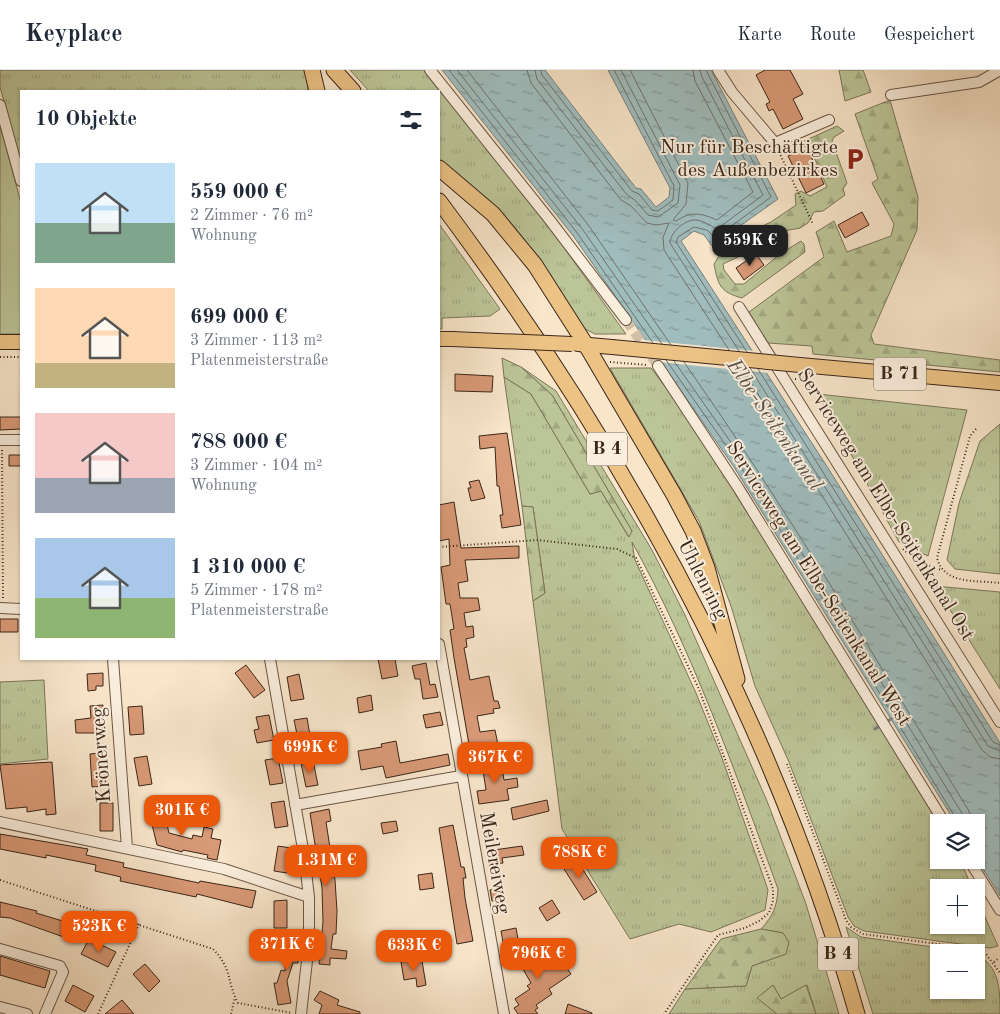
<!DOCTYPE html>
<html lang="de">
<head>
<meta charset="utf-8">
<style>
  :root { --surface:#fff; --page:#f2f2f3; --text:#1f2937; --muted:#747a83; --line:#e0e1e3; --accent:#ea580c }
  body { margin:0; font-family:"Old Standard TT",serif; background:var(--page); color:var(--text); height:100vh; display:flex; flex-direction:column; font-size:19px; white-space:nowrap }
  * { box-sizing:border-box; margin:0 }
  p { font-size:16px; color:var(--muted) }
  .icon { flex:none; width:28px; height:28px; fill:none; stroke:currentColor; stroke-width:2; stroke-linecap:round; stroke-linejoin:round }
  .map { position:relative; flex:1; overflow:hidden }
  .sheet { position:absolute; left:20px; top:20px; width:420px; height:570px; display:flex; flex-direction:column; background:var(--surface); border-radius:0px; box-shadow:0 1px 4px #0004 }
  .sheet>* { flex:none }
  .controls { position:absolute; left:930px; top:744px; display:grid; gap:10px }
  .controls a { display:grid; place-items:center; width:55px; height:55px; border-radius:0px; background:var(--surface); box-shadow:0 1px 4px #0004; font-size:25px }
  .price { position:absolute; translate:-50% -42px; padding:0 11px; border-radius:10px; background:var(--accent); color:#fff; font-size:16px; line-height:32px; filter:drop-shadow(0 1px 2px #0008) }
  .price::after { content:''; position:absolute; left:50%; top:30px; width:15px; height:11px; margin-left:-8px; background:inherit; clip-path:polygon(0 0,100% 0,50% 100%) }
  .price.selected { background:#222; color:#fff }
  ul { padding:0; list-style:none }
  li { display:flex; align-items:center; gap:15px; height:125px; padding:0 15px }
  li span { display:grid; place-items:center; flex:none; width:140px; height:100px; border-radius:0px; color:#555 }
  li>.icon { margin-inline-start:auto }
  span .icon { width:60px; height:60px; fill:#fffc; stroke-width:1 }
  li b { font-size:21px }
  h2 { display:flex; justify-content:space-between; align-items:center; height:60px; padding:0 15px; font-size:21px }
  header { display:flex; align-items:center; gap:30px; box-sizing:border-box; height:70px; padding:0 25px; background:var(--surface); border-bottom:1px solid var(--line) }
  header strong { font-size:24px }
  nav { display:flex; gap:28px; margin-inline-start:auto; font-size:18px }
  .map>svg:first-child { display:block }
</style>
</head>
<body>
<header>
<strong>Keyplace</strong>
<nav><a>Karte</a><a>Route</a><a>Gespeichert</a></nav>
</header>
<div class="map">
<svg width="1000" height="944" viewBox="0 0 1000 944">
  <defs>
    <pattern id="grass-tufts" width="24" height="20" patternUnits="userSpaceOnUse" patternTransform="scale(1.25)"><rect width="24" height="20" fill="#bcc598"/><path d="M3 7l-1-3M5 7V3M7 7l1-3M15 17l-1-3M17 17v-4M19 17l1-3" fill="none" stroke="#a2a982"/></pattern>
    <pattern id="forest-firs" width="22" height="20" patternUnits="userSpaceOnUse" patternTransform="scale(1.25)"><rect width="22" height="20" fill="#bcc598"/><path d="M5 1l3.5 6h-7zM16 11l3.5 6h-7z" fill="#a2a982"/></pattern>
    <pattern id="water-ripples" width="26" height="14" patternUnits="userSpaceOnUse" patternTransform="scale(1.25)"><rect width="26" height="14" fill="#a0bdbe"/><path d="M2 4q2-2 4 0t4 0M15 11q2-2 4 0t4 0" fill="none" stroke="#84999a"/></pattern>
  </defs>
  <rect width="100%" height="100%" fill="#f8e5ca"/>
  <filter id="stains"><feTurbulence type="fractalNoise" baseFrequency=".004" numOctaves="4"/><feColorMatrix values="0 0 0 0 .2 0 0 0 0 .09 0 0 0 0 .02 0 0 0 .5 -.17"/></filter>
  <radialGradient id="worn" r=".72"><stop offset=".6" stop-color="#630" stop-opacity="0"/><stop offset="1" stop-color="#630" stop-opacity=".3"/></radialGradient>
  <path fill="url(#grass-tufts)" stroke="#7c7658" d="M0 0H307L308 21H21V92L0 17Z
    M350 0H424L544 150 626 264H595L585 259 576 249 553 210 514 157 487 130 439 89V21H369Z
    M439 154 500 239 490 246 442 248V259H439Z
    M521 297 556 321 652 480 685 545 767 731 806 834 839 944H816L807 915 781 929 773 915 758 928 777 944H669L685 919 746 916 752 896 786 884 783 863 761 859C773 846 777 837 778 819 735 701 693 582 632 472L635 490 696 623 721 685 768 820 765 840 711 862 679 854 630 869 562 759 533 531 545 523 533 437 522 436 504 307 531 324 590 424 601 421 628 466 632 461 552 325Z
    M610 298H651L682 339 877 648 939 752V790H960L972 817 939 818V855H976V827L998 876 990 878 864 861 854 856 848 847 789 692 755 616 731 536 699 451Z
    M818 324 967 340 928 486 899 472Z
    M1000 354V504L955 499 947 490 959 433 980 371Z
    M935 516 1000 522V619Z
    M44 610 48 689 0 694V612Z
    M846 857 861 867 969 882H939V920H976V884C1000 897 1000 919 1000 944H873Z"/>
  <path fill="url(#forest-firs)" stroke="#7c7658" d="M839 0H863L871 22 845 31Z
    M890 30 918 127 917 160 871 265 874 274 1000 290V302L813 284 812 276 768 273 749 242 824 187 816 162 834 151 847 182 891 166 894 154 872 113 878 109 855 44Z
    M837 56 844 61 834 67 832 71 847 113 843 119 845 125 823 141 814 142 808 153 800 158 773 163 770 172 723 194 724 200 735 214H744L780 184 801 171 804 174 805 182 742 228C720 222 718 215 714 194L719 186 740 174 750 162 771 152 796 135 795 124 801 121 810 126 827 117 809 76 800 78V73Z
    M502 288 521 297 552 325 632 461 629 467 601 421 590 424 531 324 504 307Z
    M522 436 533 437 545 523 533 531Z
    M761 859 783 863 789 872 786 884 752 896 746 916 685 919 721 869Z
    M773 915 781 929 806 915 816 944H777L757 928Z"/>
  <path fill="#bcc598" stroke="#7c7658" d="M0 55 21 133V264H0Z"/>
  <path fill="url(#water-ripples)" stroke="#78817c" d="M442 0H545L636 118 641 119 656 137 669 127 670 118 608 0H711L778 129 712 176 704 165 694 161 681 171 828 398 1000 673V826L976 788V752H955L734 397 574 167Z"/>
  <path fill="#f8e5ca" d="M643 270 755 281 769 303 658 292Z"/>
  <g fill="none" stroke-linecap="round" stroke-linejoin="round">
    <path stroke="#6e726c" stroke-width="1" d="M449 0 578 164 653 273
      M457 0 583 160 662 274
      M467 0 589 156 671 275
      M527 0 531 13 621 130 631 136 647 153 656 155 669 153 663 167 664 180 729 280
      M535 0 537 9 627 125 635 130 648 145 658 147 678 133 680 115 621 0
      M541 0 542 5 632 121 639 124 652 140 658 141 673 130 674 116 614 0
      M630 0 688 113 686 134 673 150 676 151C691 141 701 143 717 150L753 122 695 11 693 0
      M700 0 702 7 763 125 717 159C710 156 703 150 695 150 684 150 670 163 670 173L739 281
      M706 0 771 127 715 168 707 160 694 157 678 167 676 172 747 282
      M666 290 739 394 786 469 958 752
      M674 291 744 391 791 465 963 745 965 752
      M684 292C786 437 876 590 969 741L972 752
      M741 297 982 680 990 687 1000 689
      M750 298 988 676 1000 681
      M758 299 993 672 1000 675"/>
    <path stroke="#78817c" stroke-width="3" d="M875 659 891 649"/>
  </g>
  <path fill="#d89976" stroke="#3b2619" d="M765 0H790L803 24 793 29 803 49 783 59 773 39 769 41 766 34 770 32 756 5Z
    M807 78 824 114 806 123 788 86Z
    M862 142 869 155 845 168 838 155Z
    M756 184 764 195 744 210 736 198Z
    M455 304 493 306 492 322 455 321Z
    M0 347H21V359L0 360Z
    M507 363 521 455 502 458 500 445H503L499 416H497L495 377 480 379 479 366Z
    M9 385H21V396H9Z
    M479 410 485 428 471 431 468 418H471L469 412Z
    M454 432 461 478 519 476V488L465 490 468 511 458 513 460 528H478L480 540 464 543 466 557 473 556 474 567 466 569 467 577 464 578 470 610 489 606 494 631H498L500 638 493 639 494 643 477 646 480 662 495 660 498 675 480 677 482 684 471 686 454 588 450 560 454 559 450 534H446L441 497 450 495 449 469 439 471V435Z
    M0 549H18V562H0Z
    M378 589H395L398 606 382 609Z
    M426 593 430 615 435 614 438 627 423 629 420 609H415L412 596Z
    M246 595 265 620 254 628 235 603Z
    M103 603V616H96V620L88 621 87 604Z
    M299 604 304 629 291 631 287 607Z
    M371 625 373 640 359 643 357 628Z
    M103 635 105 663H76L75 650 91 648 90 636Z
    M142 636 144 664 130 665 128 637Z
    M440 642 443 655 426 658 423 645Z
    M269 645 274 670 257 673 254 660 259 659 256 647Z
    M307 648 311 671 299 674 294 650Z
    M396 671 400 693 448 684 450 695 386 708 383 696 361 700 358 681 382 677 381 674Z
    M100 683 101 685H103L106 716 92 717 90 684Z
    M147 686 152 714 139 716 134 688Z
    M278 688 283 713 270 715 265 690Z
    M313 691 318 715 306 717 301 693Z
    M501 691 504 710 517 708 518 717 507 719 509 730 479 734 477 721 486 720 482 694Z
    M52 692 56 744 46 745V739L27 742V737L6 739 0 695Z
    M547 730 549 741 513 750 511 738Z
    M284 731 288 756 275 758 271 733Z
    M100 733H113V761H100Z
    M162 734 169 763 192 769 193 765 202 767 204 757 213 759 211 768 221 770 217 790 207 788 208 785 183 780 182 782 157 775 148 738Z
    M329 739 331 751 326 752 335 810 337 841 336 864H333L331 879 347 881 346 889 330 888V895L319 894 323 852 322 818 310 743Z
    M396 751 398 761 383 764 381 753Z
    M453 755 461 797H464L466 808H463L465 828 473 871 457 874 439 758Z
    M0 764 88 779 86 785 124 793 123 797 199 813 200 811 256 821 252 838 197 824 196 827 120 811 121 807 95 801 96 795 46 785V788L0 779Z
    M278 776 291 778 287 803 274 801Z
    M522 776 524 785 502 788 503 793 489 795 487 781Z
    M575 787 597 822 584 830 562 796Z
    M432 803 434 818 420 820 418 805Z
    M501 818 503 829 492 831 490 820Z
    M287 830V858H274V831Z
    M552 830 560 843 547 851 539 838Z
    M0 832 37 841 36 843 76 855 72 870 10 848 0 847Z
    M516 858 518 869 503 872 501 861Z
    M286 867H299L298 893H293L287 911 291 933 278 935 274 913H277L281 900 285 901Z
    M89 869 116 882 108 897 81 884Z
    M532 877 536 884 542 881 551 896 555 893 560 900 566 897 571 904 549 919 552 924 536 935 538 938 535 940 538 944H518L514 938 519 935 515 929 530 919 527 916 531 913 516 887Z
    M0 886 50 901 45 918 0 905Z
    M410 890 411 893 422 891 426 915 417 917 416 908 404 910 401 892Z
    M145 894 160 911 149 922 133 904Z
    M73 915 94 926 85 942 65 931Z
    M320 921 339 930 337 935 360 942V944H319L322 935 314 930Z
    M122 930 134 944H105Z
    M568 934 592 943V944H565Z"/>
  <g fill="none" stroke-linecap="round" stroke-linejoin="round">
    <path stroke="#d2bfa7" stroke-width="10" stroke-dasharray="10 5" stroke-linecap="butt" d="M626 250 658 296"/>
    <defs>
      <path id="minor" d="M430 0 549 149 626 250
        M718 0 732 22 775 73 829 50
        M891 25 979 12 1000 0
        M0 35 21 111
        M739 237 1000 652
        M658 296 739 419 944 752
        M0 370H21
        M0 538 21 539
        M439 574 504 944
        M113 589 127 778
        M270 589 304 785 309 827V873L301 944
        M295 735 461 706
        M0 752 224 799 309 827
        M969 790 1000 840
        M0 879 60 896 63 902 45 944
        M0 937 27 944"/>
      <path id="major" d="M439 269H452
        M0 272H21
        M578 274 612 277
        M800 295 1000 313"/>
      <path id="highway" d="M312 0 317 21
        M334 0 353 21
        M439 98 493 144 535 195 586 275 674 425 693 461 707 498 737 609
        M439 131C622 375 773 649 857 944"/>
    </defs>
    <use href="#minor" stroke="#6a5645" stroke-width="12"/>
    <use href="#major" stroke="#3b2619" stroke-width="16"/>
    <use href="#highway" stroke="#3b2619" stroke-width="17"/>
    <path stroke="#3b2619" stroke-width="2" stroke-dasharray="1 2.5" stroke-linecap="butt" d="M779 82 813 154
      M0 287H21
      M610 292 647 295
      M795 309H804L805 306
      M976 359 970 366 937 488C944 515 976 510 1000 513
      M2 380 3 528
      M439 477 537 470 617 479 636 488 699 619 773 819V831L769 843 759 851 745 858 718 865 664 944
      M903 479 917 491 941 500
      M787 694 846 850 851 857 863 864 976 879 986 884 1000 903
      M0 810 213 879C233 900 226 910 238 933L292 943
      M994 892 999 888
      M98 944 139 854
      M231 944 235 927"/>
    <use href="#minor" stroke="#faeedd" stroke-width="10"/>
    <use href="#major" stroke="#ecc285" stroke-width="14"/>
    <use href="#highway" stroke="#ecc285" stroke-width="15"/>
    <defs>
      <path id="major-bridge" d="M452 269 572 274
        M612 277 800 295"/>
    </defs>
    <use href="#major-bridge" stroke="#3b2619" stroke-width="16" stroke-linecap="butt"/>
    <use href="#major-bridge" stroke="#ecc285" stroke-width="14"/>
  </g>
  <defs>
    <symbol id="parking-bare" viewBox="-9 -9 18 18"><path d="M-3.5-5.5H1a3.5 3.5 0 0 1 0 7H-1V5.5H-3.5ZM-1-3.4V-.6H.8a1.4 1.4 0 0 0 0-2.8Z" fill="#8f2418" stroke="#faeedd" stroke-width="2.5" paint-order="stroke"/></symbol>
  </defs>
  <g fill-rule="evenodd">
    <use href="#parking-bare" x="839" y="73" width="32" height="32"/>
  </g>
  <g text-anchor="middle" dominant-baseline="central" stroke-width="4" stroke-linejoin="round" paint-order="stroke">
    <g fill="#faeedd" stroke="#746254" stroke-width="1">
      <rect x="874" y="287.5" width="52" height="33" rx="4"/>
      <rect x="587" y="362.5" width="40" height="33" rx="4"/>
      <rect x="818" y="867.5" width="40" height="33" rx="4"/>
    </g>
    <g font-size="19" font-weight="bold" fill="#3b2619">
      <text x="900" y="304">B 71</text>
      <text x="607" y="379">B 4</text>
      <text x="838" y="884">B 4</text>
    </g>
    <g font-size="20" fill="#3b2619" stroke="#faeedd" text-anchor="end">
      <text x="838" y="78">Nur für Beschäftigte<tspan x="838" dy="23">des Außenbezirkes</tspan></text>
    </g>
    <g font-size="20" fill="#3b2619" stroke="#faeedd">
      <text transform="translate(885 435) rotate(58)">Serviceweg am Elbe-Seitenkanal Ost</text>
      <text transform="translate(702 510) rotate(63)">Uhlenring</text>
      <text transform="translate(818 514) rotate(58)">Serviceweg am Elbe-Seitenkanal West</text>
      <text transform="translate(102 685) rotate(-94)">Krönerweg</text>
      <text transform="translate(494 793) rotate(80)">Meilereiweg</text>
    </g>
    <g font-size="21" font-style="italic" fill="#59534b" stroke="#faeedd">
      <text transform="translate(774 355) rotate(56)">Elbe-Seitenkanal</text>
    </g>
  </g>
  <rect width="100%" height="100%" filter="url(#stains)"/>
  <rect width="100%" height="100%" fill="url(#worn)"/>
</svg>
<div class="controls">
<a><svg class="icon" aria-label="layers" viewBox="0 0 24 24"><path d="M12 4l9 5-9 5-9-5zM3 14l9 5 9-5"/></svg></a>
<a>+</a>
<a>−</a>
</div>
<b class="price selected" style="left:750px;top:197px">559K €</b>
<b class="price" style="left:310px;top:704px">699K €</b>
<b class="price" style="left:495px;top:714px">367K €</b>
<b class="price" style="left:182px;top:767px">301K €</b>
<b class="price" style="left:579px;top:809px">788K €</b>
<b class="price" style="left:326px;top:817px">1.31M €</b>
<b class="price" style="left:99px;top:883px">523K €</b>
<b class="price" style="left:287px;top:901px">371K €</b>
<b class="price" style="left:414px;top:902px">633K €</b>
<b class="price" style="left:538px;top:910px">796K €</b>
<section class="sheet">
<h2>10 Objekte<svg class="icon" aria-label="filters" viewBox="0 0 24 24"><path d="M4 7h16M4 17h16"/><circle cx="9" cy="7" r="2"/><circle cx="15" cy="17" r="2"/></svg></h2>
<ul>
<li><span style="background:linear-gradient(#bfe0f5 60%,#7fa58c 0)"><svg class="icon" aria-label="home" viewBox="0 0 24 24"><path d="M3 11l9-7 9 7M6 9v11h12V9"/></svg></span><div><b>559 000 €</b><p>2 Zimmer · 76 m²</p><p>Wohnung</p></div></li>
<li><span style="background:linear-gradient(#ffd9b3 75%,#c2b280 0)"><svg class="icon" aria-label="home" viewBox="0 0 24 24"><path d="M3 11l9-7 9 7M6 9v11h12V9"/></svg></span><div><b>699 000 €</b><p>3 Zimmer · 113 m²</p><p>Platenmeisterstraße</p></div></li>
<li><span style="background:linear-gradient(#f6c9c9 65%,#9aa5b1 0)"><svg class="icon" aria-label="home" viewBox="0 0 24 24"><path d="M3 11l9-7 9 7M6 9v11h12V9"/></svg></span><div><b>788 000 €</b><p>3 Zimmer · 104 m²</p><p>Wohnung</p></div></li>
<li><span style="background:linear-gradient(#a9c7e8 60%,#8fb573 0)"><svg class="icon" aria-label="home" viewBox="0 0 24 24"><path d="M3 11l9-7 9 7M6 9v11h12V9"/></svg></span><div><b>1 310 000 €</b><p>5 Zimmer · 178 m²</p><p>Platenmeisterstraße</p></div></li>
</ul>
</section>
</div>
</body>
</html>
